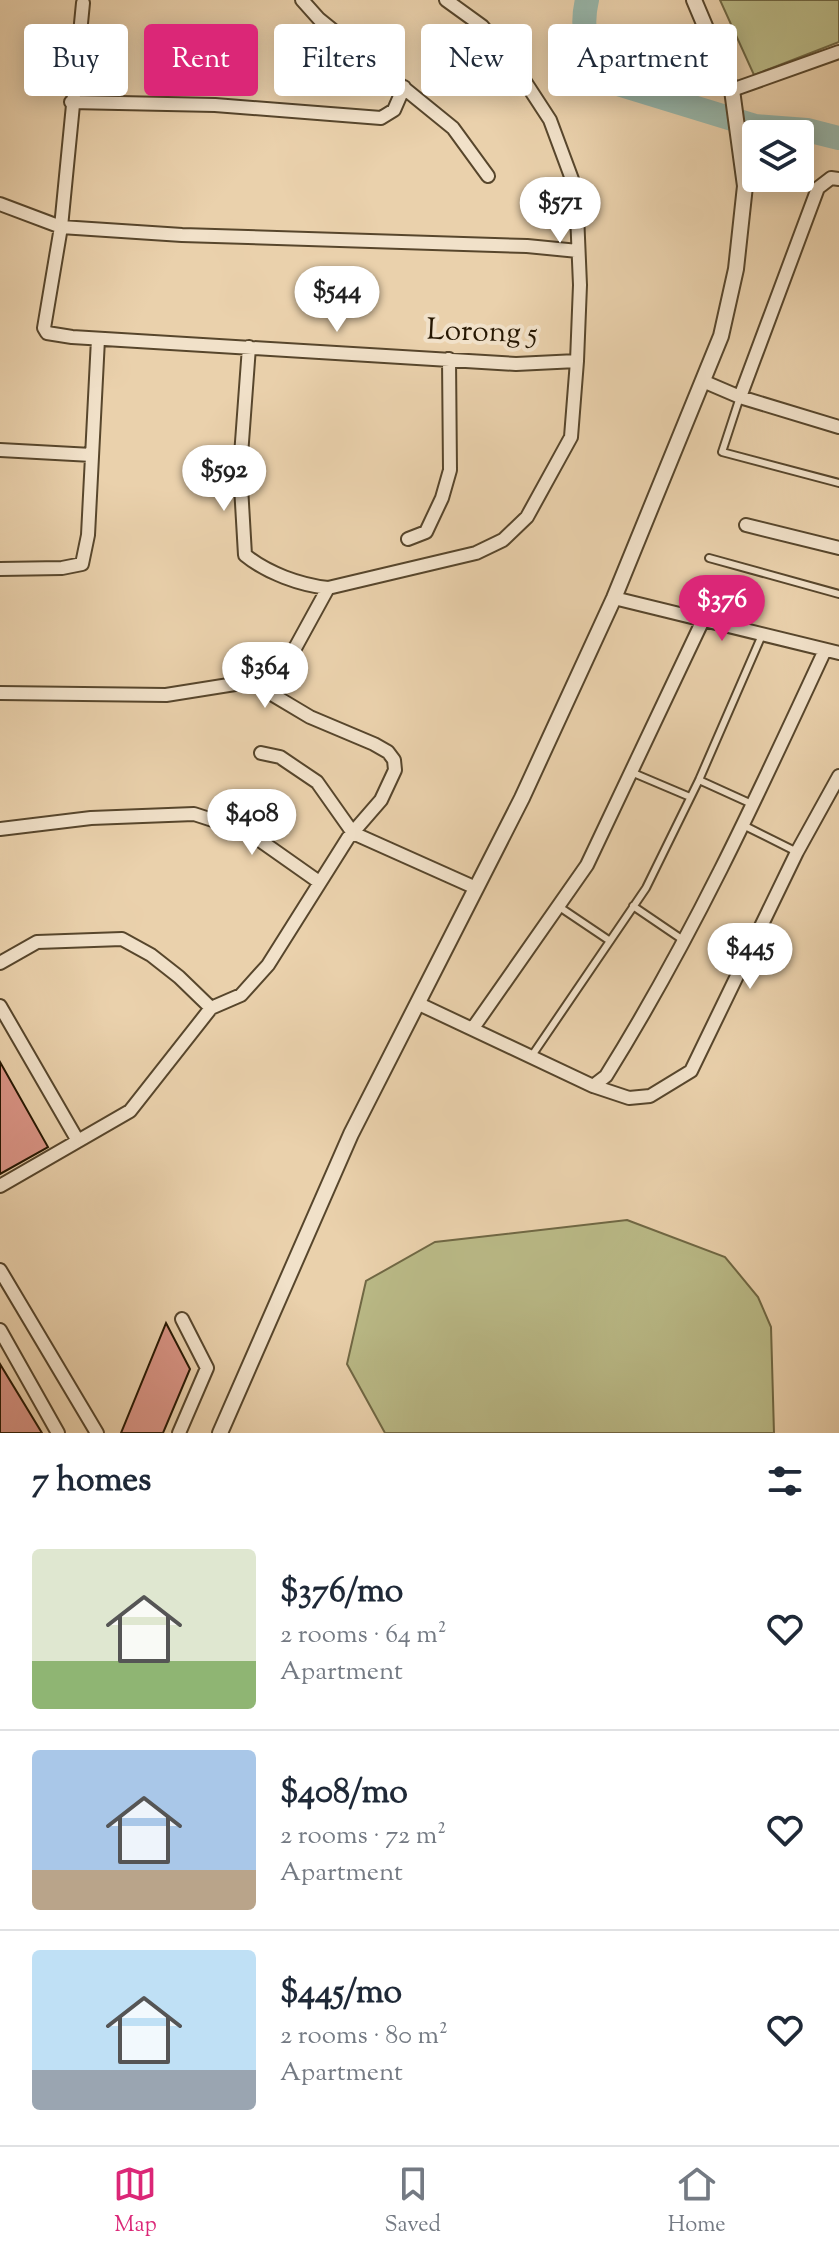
<!DOCTYPE html>
<html lang="en">
<head>
<meta charset="utf-8">
<style>
  :root { --surface:#fff; --page:#f2f2f3; --text:#1f2937; --muted:#747a83; --line:#e0e1e3; --accent:#db2777 }
  body { margin:0; font-family:"Sorts Mill Goudy",serif; background:var(--page); color:var(--text); height:100vh; display:flex; flex-direction:column; font-size:30px; white-space:nowrap }
  * { box-sizing:border-box; margin:0 }
  p { font-size:26px; color:var(--muted) }
  .icon { flex:none; width:44px; height:44px; fill:none; stroke:currentColor; stroke-width:2; stroke-linecap:round; stroke-linejoin:round }
  .map { position:relative; height:1433px; overflow:hidden }
  .panel { display:flex; flex-direction:column; background:var(--surface); flex:1 }
  .panel>* { flex:none }
  .top-card { position:absolute; left:24px; top:24px; width:792px; height:72px; display:flex; gap:16px }
  .tools { position:absolute; left:742px; top:120px; display:grid; gap:16px }
  .tools a { display:grid; place-items:center; width:72px; height:72px; border-radius:8px; background:var(--surface); box-shadow:0 4px 20px #0003; font-size:40px }
  .price { position:absolute; translate:-50% -68px; padding:0 18px; border-radius:28px; background:#fff; color:#222; font-size:26px; line-height:52px; filter:drop-shadow(0 2px 4px #0008) }
  .price::after { content:''; position:absolute; left:50%; top:48px; width:24px; height:18px; margin-left:-12px; background:inherit; clip-path:polygon(0 0,100% 0,50% 100%) }
  .price.current { background:var(--accent); color:#fff }
  ul { padding:0; list-style:none }
  li { display:flex; align-items:center; gap:24px; height:200px; padding:0 32px }
  li+li { border-top:2px solid var(--line) }
  li span { display:grid; place-items:center; flex:none; width:224px; height:160px; border-radius:8px; color:#555 }
  li>.icon { margin-inline-start:auto }
  span .icon { width:96px; height:96px; fill:#fffc; stroke-width:1 }
  li b { font-size:34px }
  h2 { display:flex; justify-content:space-between; align-items:center; height:96px; padding:0 32px; font-size:34px }
  .pill { padding:0 28px; border-radius:8px; background:var(--surface); box-shadow:0 4px 20px #0003; font-size:28px; line-height:72px }
  .pill.current { background:var(--accent); color:#fff }
  .tabs { display:flex; justify-content:space-around; align-items:center; height:112px; border-top:2px solid var(--line); background:var(--surface); font-size:22px; color:var(--muted) }
  .tabs a { display:grid; justify-items:center; gap:4px }
  .tabs .current { color:var(--accent) }
  .map>svg:first-child { display:block }
</style>
</head>
<body>
<div class="map">
<svg width="839" height="1433" viewBox="0 0 839 1433">
  <rect width="100%" height="100%" fill="#ead1ac"/>
  <filter id="stains"><feTurbulence type="fractalNoise" baseFrequency=".0025" numOctaves="4"/><feColorMatrix values="0 0 0 0 .2 0 0 0 0 .09 0 0 0 0 .02 0 0 0 .5 -.17"/></filter>
  <radialGradient id="worn" r=".72"><stop offset=".6" stop-color="#630" stop-opacity="0"/><stop offset="1" stop-color="#630" stop-opacity=".3"/></radialGradient>
  <path fill="#baba87" stroke="#706844" stroke-width="2" d="M720 0H839V42L754 75Z
    M627 1220 725 1257 758 1297 771 1327 774 1433H385L347 1364 366 1281 435 1242Z"/>
  <g fill="none" stroke-linecap="round" stroke-linejoin="round">
    <path stroke="#98b7ab" stroke-width="24" d="M587 0C579 33 589 65 618 84L755 126 807 130 839 138"/>
  </g>
  <path fill="#db9587" stroke="#261702" stroke-width="2" d="M0 1062 48 1147 0 1174Z
    M166 1323 190 1369 163 1433H121Z
    M0 1364 42 1433H0Z"/>
  <g fill="none" stroke-linecap="round" stroke-linejoin="round">
    <defs>
      <path id="service" d="M740 397 722 452 839 483
        M709 558 839 594
        M631 772 690 797
        M699 780 754 805
        M745 826 797 852
        M558 906 610 941
        M633 906 683 940
        M531 1057 646 888 699 780 762 635"/>
      <path id="minor" d="M302 0 319 19 453 128 488 176
        M83 3 61 227 44 328 47 333 72 337 516 364 577 361
        M732 90 839 52
        M71 102 215 105 381 118 394 110 404 87
        M0 204 61 227 182 235 527 246 578 251
        M249 347 240 469 245 555C267 573 300 585 328 588L476 553 503 540 527 517 571 437 577 361 580 285 576 190 550 120 509 57 482 26 446 0
        M705 382 740 397 839 427
        M740 397 818 188 831 178 839 179
        M0 450 92 455
        M746 525 839 548
        M408 539 426 532 442 498 450 470 449 359
        M0 569 62 568 82 564 88 535 98 339
        M614 598 839 653
        M271 692 328 588
        M0 693 166 695 235 684 253 683 310 717 374 744 388 752 394 760 395 770 381 800 348 838 268 965 241 995 211 1008 130 1111 0 1186
        M261 753 280 757 317 782 353 833 476 888
        M0 829 91 818 194 814 228 825 258 839 319 882
        M0 963 37 942 122 939 151 955 179 977 211 1008
        M419 1004 593 1086 606 1076C692 938 757 797 825 650
        M0 1006 78 1141
        M473 1028 587 865 703 620
        M593 1086 629 1098 650 1096 691 1071 797 852 839 776
        M0 1270 97 1433
        M0 1330 58 1433
        M179 1433 207 1368 182 1319"/>
      <path id="tertiary" d="M220 1433 351 1134 522 798 614 598 721 336 736 269 745 186 732 90 694 0"/>
    </defs>
    <use href="#service" stroke="#57462c" stroke-width="10"/>
    <use href="#minor" stroke="#57462c" stroke-width="16"/>
    <use href="#tertiary" stroke="#57462c" stroke-width="18"/>
    <use href="#service" stroke="#f1e1c9" stroke-width="6"/>
    <use href="#minor" stroke="#f1e1c9" stroke-width="12"/>
    <use href="#tertiary" stroke="#f1e1c9" stroke-width="14"/>
  </g>
  <g text-anchor="middle" dominant-baseline="central" stroke-width="8" stroke-linejoin="round" paint-order="stroke">
    <g font-size="30" fill="#261702" stroke="#f1e1c9">
      <text transform="translate(482 333) rotate(2)">Lorong 5</text>
    </g>
  </g>
  <rect width="100%" height="100%" filter="url(#stains)"/>
  <rect width="100%" height="100%" fill="url(#worn)"/>
</svg>
<div class="tools">
<a><svg class="icon" aria-label="layers" viewBox="0 0 24 24"><path d="M12 4l9 5-9 5-9-5zM3 14l9 5 9-5"/></svg></a>
</div>
<b class="price" style="left:560px;top:245px">$571</b>
<b class="price" style="left:337px;top:334px">$544</b>
<b class="price" style="left:224px;top:513px">$592</b>
<b class="price current" style="left:722px;top:643px">$376</b>
<b class="price" style="left:265px;top:710px">$364</b>
<b class="price" style="left:252px;top:857px">$408</b>
<b class="price" style="left:750px;top:991px">$445</b>
<div class="top-card">
<a class="pill">Buy</a>
<a class="pill current">Rent</a>
<a class="pill">Filters</a>
<a class="pill">New</a>
<a class="pill">Apartment</a>
</div>
</div>
<section class="panel">
<h2>7 homes<svg class="icon" aria-label="filters" viewBox="0 0 24 24"><path d="M4 7h16M4 17h16"/><circle cx="9" cy="7" r="2"/><circle cx="15" cy="17" r="2"/></svg></h2>
<ul>
<li><span style="background:linear-gradient(#dfe7d0 70%,#8fb573 0)"><svg class="icon" aria-label="home" viewBox="0 0 24 24"><path d="M3 11l9-7 9 7M6 9v11h12V9"/></svg></span><div><b>$376/mo</b><p>2 rooms · 64 m²</p><p>Apartment</p></div><svg class="icon" aria-label="heart" viewBox="0 0 24 24"><path d="M12 20l-8-8c-3-5 5-10 8-4 3-6 11-1 8 4z"/></svg></li>
<li><span style="background:linear-gradient(#a9c7e8 75%,#b9a48a 0)"><svg class="icon" aria-label="home" viewBox="0 0 24 24"><path d="M3 11l9-7 9 7M6 9v11h12V9"/></svg></span><div><b>$408/mo</b><p>2 rooms · 72 m²</p><p>Apartment</p></div><svg class="icon" aria-label="heart" viewBox="0 0 24 24"><path d="M12 20l-8-8c-3-5 5-10 8-4 3-6 11-1 8 4z"/></svg></li>
<li><span style="background:linear-gradient(#bfe0f5 75%,#9aa5b1 0)"><svg class="icon" aria-label="home" viewBox="0 0 24 24"><path d="M3 11l9-7 9 7M6 9v11h12V9"/></svg></span><div><b>$445/mo</b><p>2 rooms · 80 m²</p><p>Apartment</p></div><svg class="icon" aria-label="heart" viewBox="0 0 24 24"><path d="M12 20l-8-8c-3-5 5-10 8-4 3-6 11-1 8 4z"/></svg></li>
</ul>
</section>
<nav class="tabs">
<a class="current"><svg class="icon" aria-label="map" viewBox="0 0 24 24"><path d="M3 6l6-2 6 2 6-2v14l-6 2-6-2-6 2zM9 4v14M15 6v14"/></svg>Map</a>
<a><svg class="icon" aria-label="saved" viewBox="0 0 24 24"><path d="M7 4h10v16l-5-4-5 4z"/></svg>Saved</a>
<a><svg class="icon" aria-label="home" viewBox="0 0 24 24"><path d="M3 11l9-7 9 7M6 9v11h12V9"/></svg>Home</a>
</nav>
</body>
</html>
